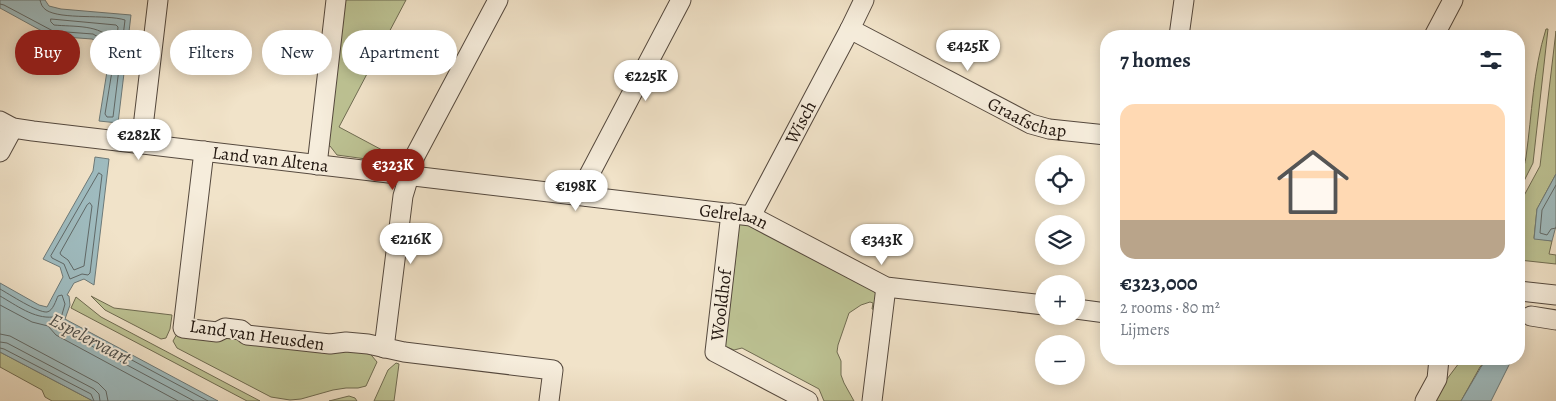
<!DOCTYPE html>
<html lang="en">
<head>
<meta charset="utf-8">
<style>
  :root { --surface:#fff; --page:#f2f2f3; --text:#1f2937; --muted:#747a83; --line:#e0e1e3; --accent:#8f2418 }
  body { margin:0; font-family:Alegreya,serif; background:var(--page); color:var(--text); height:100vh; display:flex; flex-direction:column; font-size:19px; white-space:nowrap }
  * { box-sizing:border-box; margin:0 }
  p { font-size:16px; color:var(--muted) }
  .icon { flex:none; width:28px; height:28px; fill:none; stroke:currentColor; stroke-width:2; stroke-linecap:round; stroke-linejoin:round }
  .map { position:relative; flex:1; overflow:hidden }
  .panel { position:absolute; left:1100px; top:30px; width:425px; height:335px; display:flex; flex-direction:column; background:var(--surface); border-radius:20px; box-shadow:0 2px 12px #0003 }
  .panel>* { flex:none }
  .guide { position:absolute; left:15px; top:30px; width:475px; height:45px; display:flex; gap:10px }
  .buttons { position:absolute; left:1035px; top:155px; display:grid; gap:10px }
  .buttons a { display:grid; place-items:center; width:50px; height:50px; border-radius:50%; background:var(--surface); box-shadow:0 2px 12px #0003; font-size:25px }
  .price { position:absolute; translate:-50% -42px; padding:0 11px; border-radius:18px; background:#fff; color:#222; font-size:16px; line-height:32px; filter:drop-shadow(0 1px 2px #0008) }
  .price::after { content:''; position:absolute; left:50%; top:30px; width:15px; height:11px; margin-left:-8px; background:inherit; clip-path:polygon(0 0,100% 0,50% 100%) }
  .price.active { background:var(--accent); color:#fff }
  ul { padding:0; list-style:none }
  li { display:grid; align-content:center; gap:10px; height:265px; padding:0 20px }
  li+li { border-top:1px solid var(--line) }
  li span { display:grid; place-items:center; height:155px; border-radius:15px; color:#555 }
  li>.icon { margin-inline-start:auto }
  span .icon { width:90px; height:90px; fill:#fffc; stroke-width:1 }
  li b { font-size:21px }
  h2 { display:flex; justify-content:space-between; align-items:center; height:60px; padding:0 20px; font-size:21px }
  .pill { padding:0 18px; border-radius:22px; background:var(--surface); box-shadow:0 2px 12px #0003; font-size:18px; line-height:45px }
  .pill.active { background:var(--accent); color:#fff }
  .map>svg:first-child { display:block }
</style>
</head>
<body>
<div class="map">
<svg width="1556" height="401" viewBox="0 0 1556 401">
  <rect width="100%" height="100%" fill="#f1e3c9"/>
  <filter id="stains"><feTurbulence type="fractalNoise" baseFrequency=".004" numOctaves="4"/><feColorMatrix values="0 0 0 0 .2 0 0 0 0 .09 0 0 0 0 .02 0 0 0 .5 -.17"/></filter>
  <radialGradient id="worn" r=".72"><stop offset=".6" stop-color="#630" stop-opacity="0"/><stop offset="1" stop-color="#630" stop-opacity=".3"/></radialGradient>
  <path fill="#bdc394" stroke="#6f6c52" d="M342 0H406L339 127 399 159 388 162 337 155 330 146H325Z
    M1546 29H1548L1533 163 1519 191C1519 176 1524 170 1526 157 1532 114 1533 70 1546 29Z
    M1556 31V174L1537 209 1534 238 1552 241 1549 254 1556 255V264L1519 260 1520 203 1540 166Z
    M740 223H747L874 291 876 294V310L872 309 873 303 870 302 861 305 849 313 838 345 837 352 841 361V375L844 383 854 401H824L819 389 742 348 734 350 727 347 725 350 723 333 727 329 737 245 733 240 736 227Z
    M91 296 114 308 172 315 170 329 166 338 161 339 105 310Z
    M76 297 101 317 260 401H247L71 308Z
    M178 332 339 351 367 350 377 362 366 386 358 388H346L333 390 301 399 290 400 271 397 177 348 173 341Z
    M0 352 93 401H52L45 397 42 390 0 367Z
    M1462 359H1487L1480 367 1461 401H1434L1444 383Z
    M396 363 399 364 394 401H374L388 370Z
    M349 396 355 398 357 401H329Z"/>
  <path fill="#9fbcc0" stroke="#6d7a79" d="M0 0H45L49 6 61 9 131 15 118 123 99 121 109 59 102 44 92 39 51 36 0 8Z
    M95 157 109 159 94 285 84 279 74 283 67 295 69 296 70 305 65 319 218 401H93L0 352V283L39 305 47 307 63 277 60 267 43 259 93 171Z
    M1556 174V226L1552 241 1534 239 1537 209Z
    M1487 359H1512L1491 401H1461L1481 367Z"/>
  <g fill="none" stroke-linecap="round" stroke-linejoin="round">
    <path stroke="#606968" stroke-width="1" d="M0 4 4 5 53 31 93 34 105 41 114 59 105 114 107 117H113L125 20C106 14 61 20 46 10 42 7 41 4 40 0
      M51 19 116 25 118 27 117 39 113 41C100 24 74 27 54 25L51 22Z
      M99 173 102 175 90 273 88 275 82 274 70 279 64 264 52 258 51 256Z
      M1556 185 1542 210 1540 233 1547 235 1551 229 1556 228
      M90 203 92 206 84 266 74 270 68 260 61 255 60 253 87 205Z
      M0 289C9 294 38 313 47 312 53 311 56 300 58 296L62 295 65 304 61 318 63 323 208 401
      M0 296C16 305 34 319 53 317L56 324 60 329 194 401
      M0 305 32 322 48 326 56 335 178 401
      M0 334 10 336 98 383 106 391 108 401
      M0 342 7 343 94 389 99 394 100 401
      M0 348 4 349 91 394 94 401"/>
    <defs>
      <g id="street">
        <path id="s1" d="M864 0 850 29 1031 124 1049 129 1106 135"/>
        <path d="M1179 36 1184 0"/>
        <path d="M1434 36 1453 0"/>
        <path id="s2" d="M0 121 13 128 33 131 751 216 886 287 1044 305"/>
        <path d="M141 144 158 0"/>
        <path d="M204 151 183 328 217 332 225 328 241 330 247 335 330 344 346 342 368 344 404 352 553 370 549 401"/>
        <path d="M0 152 13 128"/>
        <path d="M317 165 336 0"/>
        <path d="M586 196 588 177 681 0"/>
        <path d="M731 213 715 352 808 401"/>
        <path id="s3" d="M751 216 850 29"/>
        <path d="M1519 291 1556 295"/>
        <path d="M1076 309 1106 313"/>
        <path d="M1531 316 1556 320"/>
        <path d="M384 348 403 196 415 156 498 0"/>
        <path d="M872 401 886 287"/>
        <path d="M1425 401 1437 379 1439 359"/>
      </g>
    </defs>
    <use href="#street" stroke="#55493e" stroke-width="21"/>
    <use href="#street" stroke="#f6eddc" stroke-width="19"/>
  </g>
  <g text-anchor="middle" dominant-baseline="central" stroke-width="4" stroke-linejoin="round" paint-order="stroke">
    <g font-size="18" fill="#21160f" stroke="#f6eddc">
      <text stroke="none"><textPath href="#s1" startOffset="231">Graafschap</textPath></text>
      <text stroke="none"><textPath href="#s3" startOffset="106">Wisch</textPath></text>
      <text stroke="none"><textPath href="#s2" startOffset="274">Land van Altena</textPath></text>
      <text stroke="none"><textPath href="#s2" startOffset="741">Gelrelaan</textPath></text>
      <text transform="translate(721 305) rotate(-83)">Wooldhof</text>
      <text transform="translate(257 335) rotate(8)">Land van Heusden</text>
    </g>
    <g font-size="19" font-style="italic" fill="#4d504d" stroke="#f6eddc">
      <text transform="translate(90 339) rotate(28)">Espelervaart</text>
    </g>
  </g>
  <rect width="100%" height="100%" filter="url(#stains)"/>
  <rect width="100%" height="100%" fill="url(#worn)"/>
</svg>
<div class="buttons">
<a><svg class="icon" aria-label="locate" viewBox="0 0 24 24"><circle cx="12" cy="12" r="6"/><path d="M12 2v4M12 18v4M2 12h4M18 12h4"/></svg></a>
<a><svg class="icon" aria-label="layers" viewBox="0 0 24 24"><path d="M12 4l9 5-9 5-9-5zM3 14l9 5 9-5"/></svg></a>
<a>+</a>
<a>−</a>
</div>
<b class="price" style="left:968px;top:72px">€425K</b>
<b class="price" style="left:646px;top:102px">€225K</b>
<b class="price" style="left:139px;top:161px">€282K</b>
<b class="price active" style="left:393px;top:191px">€323K</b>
<b class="price" style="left:576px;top:212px">€198K</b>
<b class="price" style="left:411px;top:265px">€216K</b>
<b class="price" style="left:882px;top:266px">€343K</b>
<div class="guide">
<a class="pill active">Buy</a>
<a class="pill">Rent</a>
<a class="pill">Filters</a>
<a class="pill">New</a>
<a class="pill">Apartment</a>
</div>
<section class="panel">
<h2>7 homes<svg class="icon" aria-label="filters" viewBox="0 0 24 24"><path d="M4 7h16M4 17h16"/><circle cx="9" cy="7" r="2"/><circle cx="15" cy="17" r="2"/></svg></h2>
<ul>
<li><span style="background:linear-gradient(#ffd9b3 75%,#b9a48a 0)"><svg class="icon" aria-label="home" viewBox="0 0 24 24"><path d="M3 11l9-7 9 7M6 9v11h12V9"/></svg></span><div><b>€323,000</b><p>2 rooms · 80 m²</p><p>Lijmers</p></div></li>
</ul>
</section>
</div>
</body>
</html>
